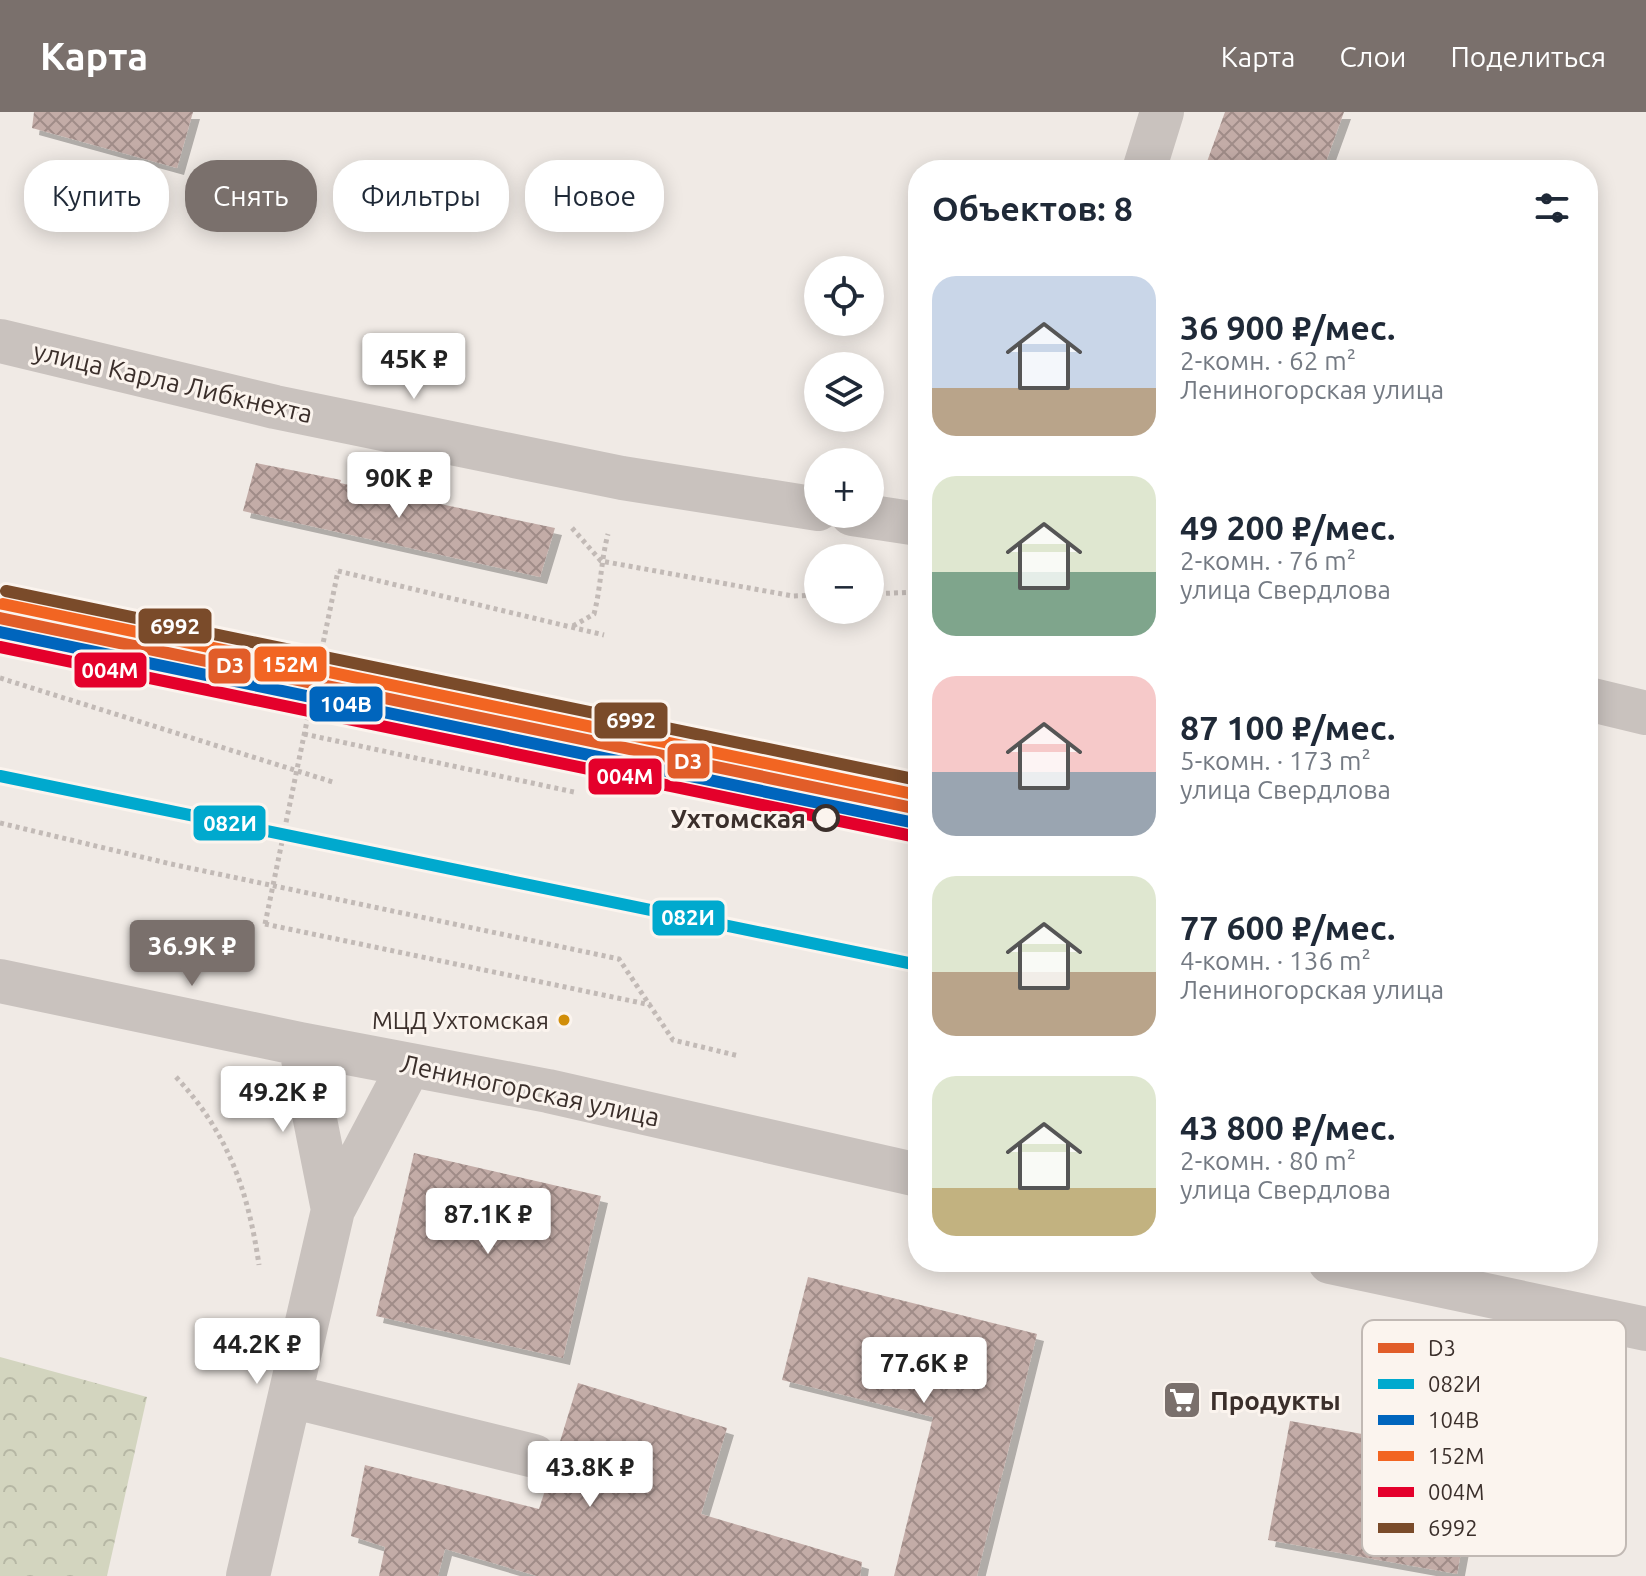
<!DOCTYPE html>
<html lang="ru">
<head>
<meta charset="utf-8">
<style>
  :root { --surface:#fff; --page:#f6f6f7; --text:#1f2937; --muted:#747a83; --accent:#7a706c }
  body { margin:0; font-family:Ubuntu,sans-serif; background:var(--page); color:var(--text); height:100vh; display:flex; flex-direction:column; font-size:30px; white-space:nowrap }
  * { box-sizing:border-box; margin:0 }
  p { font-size:26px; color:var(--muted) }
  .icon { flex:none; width:44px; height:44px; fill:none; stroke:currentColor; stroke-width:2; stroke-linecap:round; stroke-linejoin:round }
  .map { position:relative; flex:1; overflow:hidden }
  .details { position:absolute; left:908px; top:48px; width:690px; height:1112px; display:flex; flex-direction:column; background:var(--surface); border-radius:32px; box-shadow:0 4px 20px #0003 }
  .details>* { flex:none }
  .hud { position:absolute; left:24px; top:48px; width:760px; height:72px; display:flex; gap:16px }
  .fabs { position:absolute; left:804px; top:144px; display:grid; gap:16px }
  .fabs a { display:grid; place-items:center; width:80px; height:80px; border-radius:50%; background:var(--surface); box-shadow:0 4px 20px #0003; font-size:40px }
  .price { position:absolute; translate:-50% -68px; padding:0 18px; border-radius:8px; background:#fff; color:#222; font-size:26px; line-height:52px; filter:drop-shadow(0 2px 4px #0008) }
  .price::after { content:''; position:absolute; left:50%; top:48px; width:24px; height:18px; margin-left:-12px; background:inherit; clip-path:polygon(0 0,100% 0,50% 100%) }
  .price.selected { background:var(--accent); color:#fff }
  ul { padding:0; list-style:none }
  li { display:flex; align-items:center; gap:24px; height:200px; padding:0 24px }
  li span { display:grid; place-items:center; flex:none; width:224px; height:160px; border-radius:24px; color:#555 }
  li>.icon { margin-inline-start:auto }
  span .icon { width:96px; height:96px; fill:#fffc; stroke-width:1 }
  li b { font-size:34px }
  h2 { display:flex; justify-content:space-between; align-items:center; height:96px; padding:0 24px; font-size:34px }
  .pill { padding:0 28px; border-radius:32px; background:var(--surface); box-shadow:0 4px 20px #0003; font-size:28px; line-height:72px }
  .pill.selected { background:var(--accent); color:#fff }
  header { display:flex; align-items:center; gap:48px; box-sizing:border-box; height:112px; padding:0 40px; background:var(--accent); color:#fff }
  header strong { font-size:38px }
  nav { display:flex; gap:44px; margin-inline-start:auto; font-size:28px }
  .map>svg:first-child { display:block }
</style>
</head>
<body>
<header>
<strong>Карта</strong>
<nav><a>Карта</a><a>Слои</a><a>Поделиться</a></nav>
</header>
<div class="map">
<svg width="1646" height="1464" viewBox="0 0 1646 1464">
  <defs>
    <pattern id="forest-crowns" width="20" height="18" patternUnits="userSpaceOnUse" patternTransform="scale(2)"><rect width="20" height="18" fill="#d3d5bf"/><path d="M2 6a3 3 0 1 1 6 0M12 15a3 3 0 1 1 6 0" fill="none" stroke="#b6b7a4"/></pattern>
    <pattern id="building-cross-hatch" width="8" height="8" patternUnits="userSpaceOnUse" patternTransform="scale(2)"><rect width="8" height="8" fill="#c3aca7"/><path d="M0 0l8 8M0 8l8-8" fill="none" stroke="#a08c88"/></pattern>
    <filter id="shadow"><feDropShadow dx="7" dy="7" stdDeviation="0" flood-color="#0004"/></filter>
  </defs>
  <rect width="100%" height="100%" fill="#f0eae5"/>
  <path fill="url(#forest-crowns)" d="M0 1245 147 1285 107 1464H0Z"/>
  <path fill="url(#building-cross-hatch)" filter="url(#shadow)" d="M34 0H193L177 56 32 16Z
    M1225 0H1344L1323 58H1204Z
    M256 351 341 368 340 371 555 416 540 465 243 399Z
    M414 1041 601 1084 563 1246 376 1204Z
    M808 1165 1037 1222 977 1464H894L933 1305 782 1268Z
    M578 1271 727 1316 701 1402 862 1450 860 1464H537L445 1437 438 1464H379L385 1435 351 1424 365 1353 539 1397 550 1363 558 1351V1336Z
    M1290 1309 1479 1343 1457 1462 1268 1428Z"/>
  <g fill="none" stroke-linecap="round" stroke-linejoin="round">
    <path stroke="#c2bab6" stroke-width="5" stroke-dasharray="4 4" stroke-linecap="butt" d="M572 416 601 449 793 484 818 483
      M338 459 604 523
      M870 482 918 480
      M573 514 594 502C601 475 601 448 608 422
      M0 566 336 671
      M304 622 574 680
      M0 711 171 752 619 847 673 928 739 944
      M265 812 651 893
      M176 965C228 1021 248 1078 259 1153"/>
    <path stroke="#c9c2be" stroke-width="44" d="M1144 58 1162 0
      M0 229 275 295 622 366 818 397
      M852 402 918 412
      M1588 587 1646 601
      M0 869 300 932 548 979 918 1063
      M300 932 333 1098
      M1330 1150 1646 1217
      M290 1284 534 1344
      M248 1464 333 1098 409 954"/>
    <path stroke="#c2bab6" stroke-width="5" stroke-dasharray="4 4" stroke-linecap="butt" d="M265 812 338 459"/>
    <defs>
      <path id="rail-1" d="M0 506 918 697"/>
      <path id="rail-2" d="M0 664 918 853"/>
      <path id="rail-3" d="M0 520 915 711"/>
      <path id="rail-4" d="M3 492 918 683"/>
      <path id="rail-5" d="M0 535 912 724"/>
      <path id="rail-6" d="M6 479 918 668"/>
    </defs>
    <use href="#rail-1" stroke="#fbf4ee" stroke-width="18"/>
    <use href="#rail-2" stroke="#fbf4ee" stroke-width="18"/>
    <use href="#rail-3" stroke="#fbf4ee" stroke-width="18"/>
    <use href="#rail-4" stroke="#fbf4ee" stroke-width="18"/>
    <use href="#rail-5" stroke="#fbf4ee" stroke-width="18"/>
    <use href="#rail-6" stroke="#fbf4ee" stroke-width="18"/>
    <use href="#rail-1" stroke="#e15d29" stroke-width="12"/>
    <use href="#rail-2" stroke="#00a9ce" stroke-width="12"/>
    <use href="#rail-3" stroke="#0065bd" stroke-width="12"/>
    <use href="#rail-4" stroke="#f26522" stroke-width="12"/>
    <use href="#rail-5" stroke="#e4002b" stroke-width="12"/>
    <use href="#rail-6" stroke="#7a4b2a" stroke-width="12"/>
  </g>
  <defs>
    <symbol id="supermarket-square" viewBox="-11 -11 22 22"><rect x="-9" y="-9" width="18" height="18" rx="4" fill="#7a706c" stroke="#fbf4ee"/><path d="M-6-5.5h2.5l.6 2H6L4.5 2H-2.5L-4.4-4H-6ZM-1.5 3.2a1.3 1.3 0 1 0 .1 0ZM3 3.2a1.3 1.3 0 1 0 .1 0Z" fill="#fff"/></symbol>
  </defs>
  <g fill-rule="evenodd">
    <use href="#supermarket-square" x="1160" y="1266" width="44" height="44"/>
  </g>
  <circle fill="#fbf4ee" stroke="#3b2f2b" stroke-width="4" cx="826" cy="706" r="12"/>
  <circle fill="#d18e09" stroke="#fbf4ee" stroke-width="3" cx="564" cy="908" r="7"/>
  <g text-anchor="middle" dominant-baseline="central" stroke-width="6" stroke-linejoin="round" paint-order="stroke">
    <g font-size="24" fill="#3b2f2b" stroke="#fbf4ee" text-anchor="end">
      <text x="549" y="908">МЦД Ухтомская</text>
    </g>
    <g font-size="26" fill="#3b2f2b" stroke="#fbf4ee">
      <text transform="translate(173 270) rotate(13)">улица Карла Либкнехта</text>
      <text transform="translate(530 978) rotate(12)">Лениногорская улица</text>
    </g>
    <g font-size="26" font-weight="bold" fill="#3b2f2b" stroke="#fbf4ee" text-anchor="end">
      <text x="806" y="706">Ухтомская</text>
    </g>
    <g font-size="26" font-weight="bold" fill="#3b2f2b" stroke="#fbf4ee" text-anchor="start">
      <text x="1210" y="1288">Продукты</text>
    </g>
  </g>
  <rect x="1362" y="1208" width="264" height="236" rx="12" fill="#fbf4ee" stroke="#c1b9b4" stroke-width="2"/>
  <rect x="1378" y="1231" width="36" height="10" fill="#e15d29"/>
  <rect x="1378" y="1267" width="36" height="10" fill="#00a9ce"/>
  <rect x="1378" y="1303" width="36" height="10" fill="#0065bd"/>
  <rect x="1378" y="1339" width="36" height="10" fill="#f26522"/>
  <rect x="1378" y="1375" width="36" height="10" fill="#e4002b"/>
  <rect x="1378" y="1411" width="36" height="10" fill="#7a4b2a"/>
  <g font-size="22" fill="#3b2f2b">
    <text x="1428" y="1244">D3</text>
    <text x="1428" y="1280">082И</text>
    <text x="1428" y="1316">104В</text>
    <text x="1428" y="1352">152М</text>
    <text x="1428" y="1388">004М</text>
    <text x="1428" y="1424">6992</text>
  </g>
  <g stroke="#fbf4ee" stroke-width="3">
    <rect x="137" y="495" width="76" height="38" rx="8" fill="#7a4b2a"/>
    <rect x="253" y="533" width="75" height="38" rx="8" fill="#f26522"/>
    <rect x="207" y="535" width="45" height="38" rx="8" fill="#e15d29"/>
    <rect x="73" y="539" width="75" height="38" rx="8" fill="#e4002b"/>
    <rect x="308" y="573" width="76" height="38" rx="8" fill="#0065bd"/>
    <rect x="593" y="589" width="76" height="39" rx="8" fill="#7a4b2a"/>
    <rect x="666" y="630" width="45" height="38" rx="8" fill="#e15d29"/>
    <rect x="587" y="645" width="76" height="39" rx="8" fill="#e4002b"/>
    <rect x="192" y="692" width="75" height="38" rx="8" fill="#00a9ce"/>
    <rect x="651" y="787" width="75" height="38" rx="8" fill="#00a9ce"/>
  </g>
  <g font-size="22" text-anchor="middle" font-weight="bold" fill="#fff">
    <text x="175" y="522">6992</text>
    <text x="290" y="560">152М</text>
    <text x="230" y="561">D3</text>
    <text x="110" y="566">004М</text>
    <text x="346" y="600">104В</text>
    <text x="631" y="616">6992</text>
    <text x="688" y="657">D3</text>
    <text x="625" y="672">004М</text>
    <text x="230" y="719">082И</text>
    <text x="688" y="813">082И</text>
  </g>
</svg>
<div class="fabs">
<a><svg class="icon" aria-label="locate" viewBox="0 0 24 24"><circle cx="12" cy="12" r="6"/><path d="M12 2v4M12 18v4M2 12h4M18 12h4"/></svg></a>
<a><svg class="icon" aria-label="layers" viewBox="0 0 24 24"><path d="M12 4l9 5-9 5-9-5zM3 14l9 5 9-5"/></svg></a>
<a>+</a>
<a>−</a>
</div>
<b class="price" style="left:414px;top:289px">45K ₽</b>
<b class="price" style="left:399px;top:408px">90K ₽</b>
<b class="price selected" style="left:192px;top:876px">36.9K ₽</b>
<b class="price" style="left:283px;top:1022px">49.2K ₽</b>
<b class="price" style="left:488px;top:1144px">87.1K ₽</b>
<b class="price" style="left:257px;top:1274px">44.2K ₽</b>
<b class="price" style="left:924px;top:1293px">77.6K ₽</b>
<b class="price" style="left:590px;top:1397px">43.8K ₽</b>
<div class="hud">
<a class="pill">Купить</a>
<a class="pill selected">Снять</a>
<a class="pill">Фильтры</a>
<a class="pill">Новое</a>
</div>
<section class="details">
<h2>Объектов: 8<svg class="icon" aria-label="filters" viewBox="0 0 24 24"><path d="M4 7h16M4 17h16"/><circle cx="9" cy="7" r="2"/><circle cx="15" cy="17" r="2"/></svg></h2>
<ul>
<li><span style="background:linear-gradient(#c9d6e8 70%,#b9a48a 0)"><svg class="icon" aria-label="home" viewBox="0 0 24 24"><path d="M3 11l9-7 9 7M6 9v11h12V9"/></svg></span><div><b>36 900 ₽/мес.</b><p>2-комн. · 62 m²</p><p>Лениногорская улица</p></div></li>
<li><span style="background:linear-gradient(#dfe7d0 60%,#7fa58c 0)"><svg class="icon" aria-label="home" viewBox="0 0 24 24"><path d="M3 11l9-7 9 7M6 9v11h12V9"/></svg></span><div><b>49 200 ₽/мес.</b><p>2-комн. · 76 m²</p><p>улица Свердлова</p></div></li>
<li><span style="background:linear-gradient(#f6c9c9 60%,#9aa5b1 0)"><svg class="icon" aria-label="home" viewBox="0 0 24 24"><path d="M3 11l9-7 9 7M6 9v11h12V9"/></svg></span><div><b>87 100 ₽/мес.</b><p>5-комн. · 173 m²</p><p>улица Свердлова</p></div></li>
<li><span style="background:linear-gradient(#dfe7d0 60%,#b9a48a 0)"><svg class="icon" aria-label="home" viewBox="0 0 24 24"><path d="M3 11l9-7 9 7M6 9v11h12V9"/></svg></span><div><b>77 600 ₽/мес.</b><p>4-комн. · 136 m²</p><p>Лениногорская улица</p></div></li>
<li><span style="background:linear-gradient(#dfe7d0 70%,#c2b280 0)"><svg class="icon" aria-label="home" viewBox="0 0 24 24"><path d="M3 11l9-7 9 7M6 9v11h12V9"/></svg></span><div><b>43 800 ₽/мес.</b><p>2-комн. · 80 m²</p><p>улица Свердлова</p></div></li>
</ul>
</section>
</div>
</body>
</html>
